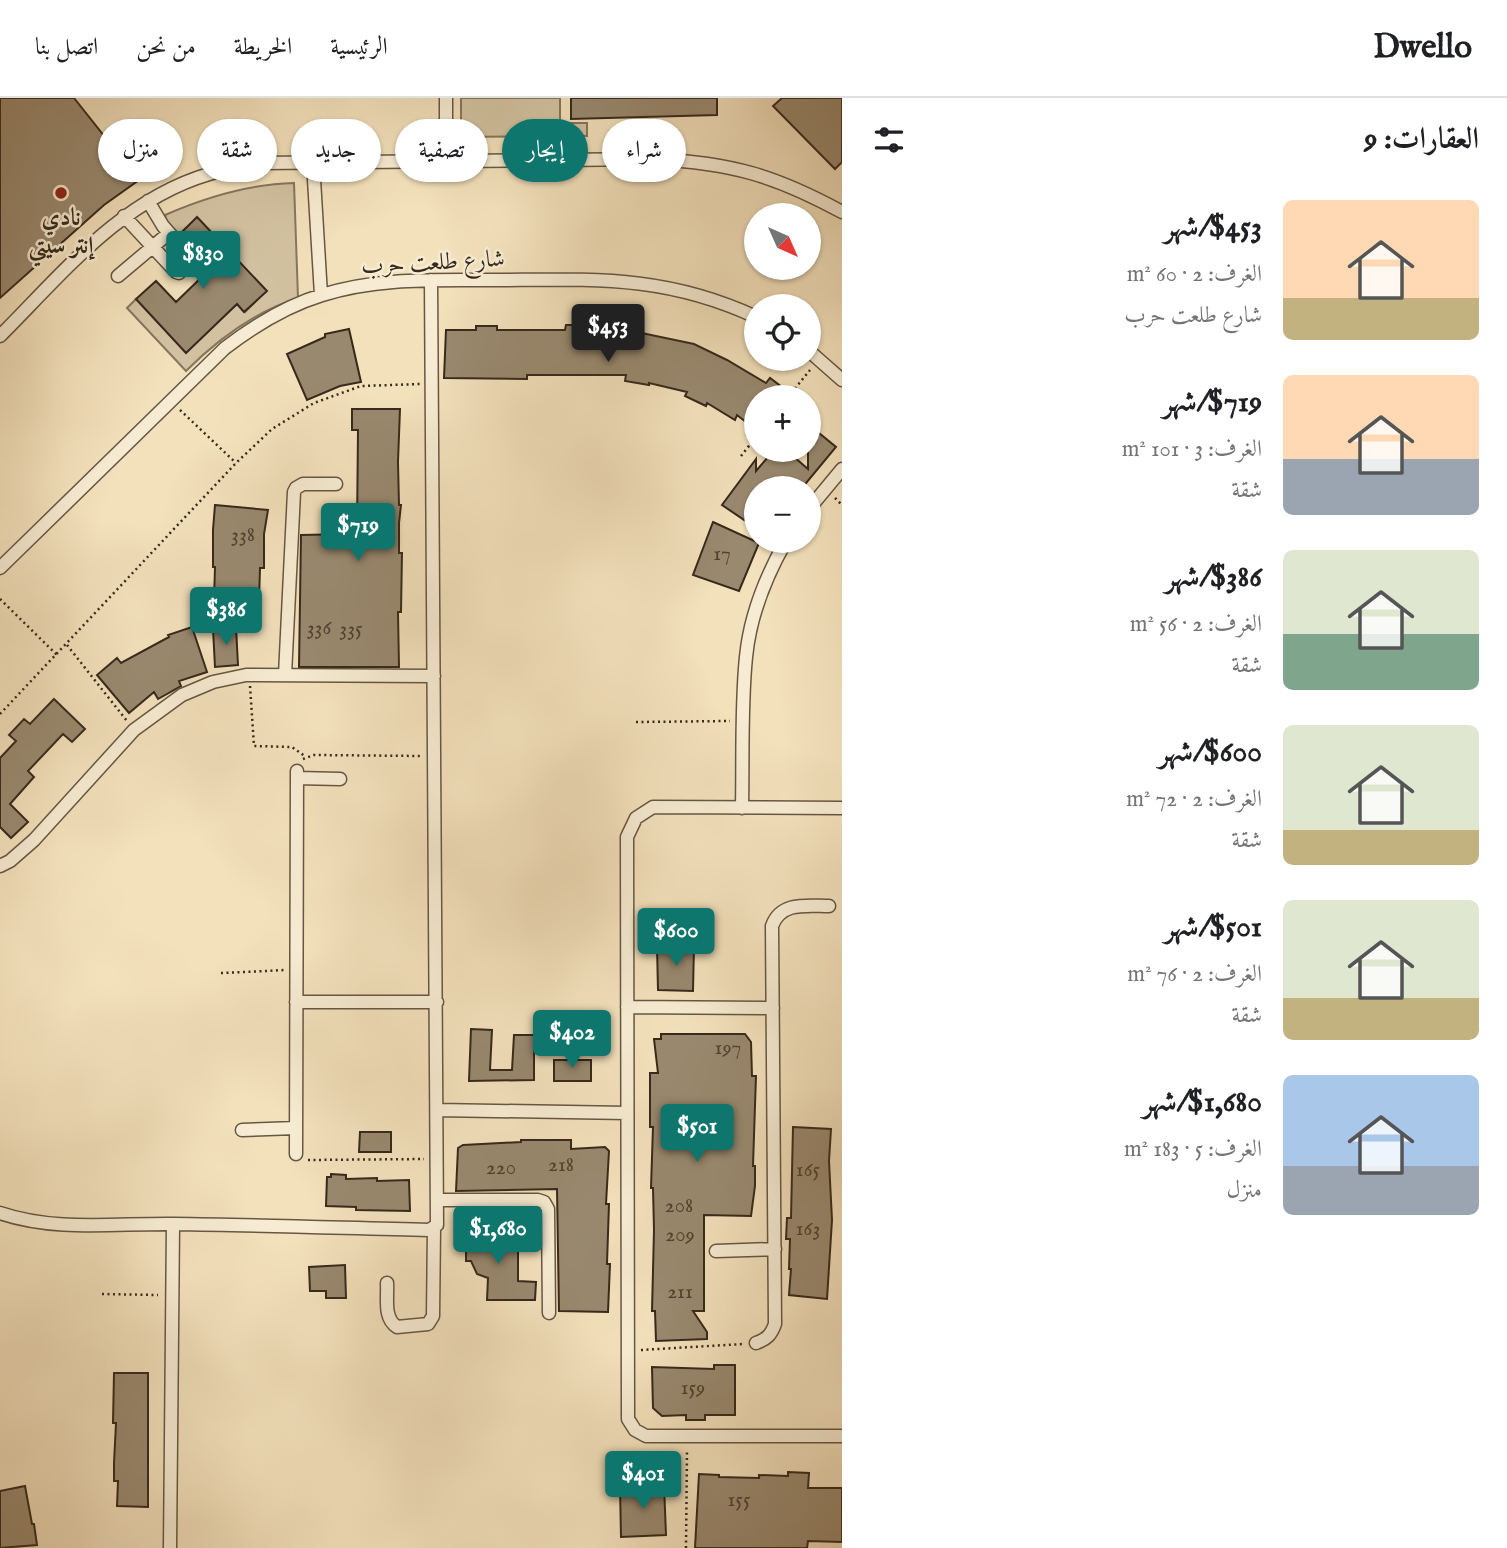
<!DOCTYPE html>
<html lang="ar">
<head>
<meta charset="utf-8">
<style>
  :root { --surface:#fff; --page:#f6f6f6; --text:#202124; --muted:#757577; --line:#e0e0e0; --accent:#0f766e }
  body { margin:0; font-family:"IM FELL English",Amiri,serif; background:var(--page); color:var(--text); direction:rtl; height:100vh; display:flex; flex-direction:column; font-size:26px; white-space:nowrap }
  * { box-sizing:border-box; margin:0 }
  p { font-size:23px; color:var(--muted) }
  .icon { flex:none; width:38px; height:38px; fill:none; stroke:currentColor; stroke-width:2; stroke-linecap:round; stroke-linejoin:round }
  .map { position:relative; flex:1; overflow:hidden; direction:ltr }
  .sheet { display:flex; flex-direction:column; background:var(--surface); width:665px }
  .sheet>* { flex:none }
  .hud { position:absolute; left:21px; top:21px; width:665px; height:63px; direction:rtl; display:flex; gap:14px }
  .needle { width:46px; rotate:135deg }
  .fabs { position:absolute; left:744px; top:105px; display:grid; gap:14px }
  .fabs a { display:grid; place-items:center; width:77px; height:77px; border-radius:50%; background:var(--surface); box-shadow:0 2px 5px #0004; font-size:35px }
  .price { position:absolute; translate:-50% -60px; padding:0 16px; border-radius:7px; background:var(--accent); color:#fff; font-size:23px; line-height:46px; filter:drop-shadow(0 2px 4px #0008) }
  .price::after { content:''; position:absolute; left:50%; top:42px; width:21px; height:16px; margin-left:-10px; background:inherit; clip-path:polygon(0 0,100% 0,50% 100%) }
  .price.selected { background:#222; color:#fff }
  ul { padding:0; list-style:none }
  li { display:flex; align-items:center; gap:21px; height:175px; padding:0 28px }
  li span { display:grid; place-items:center; flex:none; width:196px; height:140px; border-radius:10px; color:#555 }
  li>.icon { margin-inline-start:auto }
  span .icon { width:84px; height:84px; fill:#fffc; stroke-width:1 }
  li b { font-size:30px }
  h2 { display:flex; justify-content:space-between; align-items:center; height:84px; padding:0 28px; font-size:30px }
  .chip { padding:0 24px; border-radius:32px; background:var(--surface); box-shadow:0 2px 5px #0004; font-size:24px; line-height:63px }
  .chip.selected { background:var(--accent); color:#fff }
  header { display:flex; align-items:center; gap:42px; box-sizing:border-box; height:98px; padding:0 35px; background:var(--surface); border-bottom:2px solid var(--line) }
  header strong { font-size:33px }
  nav { display:flex; gap:38px; margin-inline-start:auto; font-size:24px }
  main { display:flex; flex:1; min-height:0 }
  .map>svg:first-child { display:block }
</style>
</head>
<body>
<header>
<strong>Dwello</strong>
<nav><a>الرئيسية</a><a>الخريطة</a><a>من نحن</a><a>اتصل بنا</a></nav>
</header>
<main>
<section class="sheet">
<h2>العقارات: 9<svg class="icon" aria-label="filters" viewBox="0 0 24 24"><path d="M4 7h16M4 17h16"/><circle cx="9" cy="7" r="2"/><circle cx="15" cy="17" r="2"/></svg></h2>
<ul>
<li><span style="background:linear-gradient(#ffd9b3 70%,#c2b280 0)"><svg class="icon" aria-label="home" viewBox="0 0 24 24"><path d="M3 11l9-7 9 7M6 9v11h12V9"/></svg></span><div><b>$453/شهر</b><p>الغرف: 2 · 60 m²</p><p>شارع طلعت حرب</p></div></li>
<li><span style="background:linear-gradient(#ffd9b3 60%,#9aa5b1 0)"><svg class="icon" aria-label="home" viewBox="0 0 24 24"><path d="M3 11l9-7 9 7M6 9v11h12V9"/></svg></span><div><b>$719/شهر</b><p>الغرف: 3 · 101 m²</p><p>شقة</p></div></li>
<li><span style="background:linear-gradient(#dfe7d0 60%,#7fa58c 0)"><svg class="icon" aria-label="home" viewBox="0 0 24 24"><path d="M3 11l9-7 9 7M6 9v11h12V9"/></svg></span><div><b>$386/شهر</b><p>الغرف: 2 · 56 m²</p><p>شقة</p></div></li>
<li><span style="background:linear-gradient(#dfe7d0 75%,#c2b280 0)"><svg class="icon" aria-label="home" viewBox="0 0 24 24"><path d="M3 11l9-7 9 7M6 9v11h12V9"/></svg></span><div><b>$600/شهر</b><p>الغرف: 2 · 72 m²</p><p>شقة</p></div></li>
<li><span style="background:linear-gradient(#dfe7d0 70%,#c2b280 0)"><svg class="icon" aria-label="home" viewBox="0 0 24 24"><path d="M3 11l9-7 9 7M6 9v11h12V9"/></svg></span><div><b>$501/شهر</b><p>الغرف: 2 · 76 m²</p><p>شقة</p></div></li>
<li><span style="background:linear-gradient(#a9c7e8 65%,#9aa5b1 0)"><svg class="icon" aria-label="home" viewBox="0 0 24 24"><path d="M3 11l9-7 9 7M6 9v11h12V9"/></svg></span><div><b>$1,680/شهر</b><p>الغرف: 5 · 183 m²</p><p>منزل</p></div></li>
</ul>
</section>
<div class="map">
<svg width="842" height="1450" viewBox="0 0 842 1450">
  <rect width="100%" height="100%" fill="#f3e1bc"/>
  <filter id="stains"><feTurbulence type="fractalNoise" baseFrequency=".00286" numOctaves="4"/><feColorMatrix values="0 0 0 0 .2 0 0 0 0 .09 0 0 0 0 .02 0 0 0 .5 -.17"/></filter>
  <radialGradient id="worn" r=".72"><stop offset=".6" stop-color="#630" stop-opacity="0"/><stop offset="1" stop-color="#630" stop-opacity=".3"/></radialGradient>
  <path fill="#d3c2a1" stroke="#85765e" stroke-width="2" d="M461 0H560V38L461 39Z
    M567 25H587V38H568Z
    M294 85 298 200C254 214 218 241 186 273L127 210 136 201 186 254 237 206 245 214 266 193 197 120 176 139 168 131 165 117C204 100 251 86 294 85Z"/>
  <path fill="#99896f" stroke="#37291b" stroke-width="2" d="M0 0H74L139 82 104 107 0 200Z
    M571 0H717V17L571 21Z
    M782 0H842V64L835 71 773 8Z
    M197 119 267 193 244 214 237 206 186 255 136 201 156 183 176 204 208 173 200 165 199 155 181 135Z
    M566 227H587L586 244H631L632 233 694 246 727 262 766 285 770 280 795 299H756V332L737 317 735 322 707 305 706 308 685 298 687 294 649 285V287L625 283 626 277H527V281L444 280 446 232H476V228H497V232H565Z
    M349 231 361 284 340 288 307 302 287 256 325 239V236Z
    M352 311H400L398 364 399 407H401L399 425V455H402L401 514H398L399 569H299L301 437 352 436V432H357L358 332H352Z
    M808 326 836 349 802 390H756V430L722 407 756 361V373L774 352H786L808 371Z
    M215 407 268 412 264 436V470H260L259 503 214 502 215 469H213V432Z
    M713 424 759 445 739 493 693 477Z
    M192 529 207 574 179 583 181 588 158 601 154 594 129 615 97 577 117 560 121 565 169 539 168 537Z
    M236 529 238 567 215 569 213 531Z
    M54 601 85 631 72 644 63 636 28 673 34 679 10 706 28 724 11 740 0 729V660L16 643 9 637 24 621 30 626Z
    M694 847 693 893 658 892 657 849Z
    M471 931 492 932 490 972H512L514 937H534V982L469 983Z
    M661 936H745L751 944 752 978H756L753 1068H755V1088L751 1118 704 1117V1213H693L707 1234V1241L656 1243 655 1213H652L654 1132 653 1090H651L653 1029H650V975H658L654 941H661Z
    M554 962H591V983H554Z
    M793 1029 831 1031 829 1063 832 1122 827 1201 789 1197 791 1171H789L790 1141H786L787 1120H791Z
    M360 1034H391V1054H359Z
    M521 1042H571V1051L605 1049 609 1053 606 1106H609L607 1166H610L608 1214 559 1213 557 1091 456 1093 458 1050 463 1047 521 1044Z
    M331 1076 346 1077V1081L377 1080V1083L409 1082 410 1113 356 1112V1109L326 1108 327 1079H331Z
    M466 1133 510 1136 518 1144V1183L536 1184 535 1202H487L488 1180 477 1176 471 1163H466Z
    M345 1167 346 1200H326V1193H310L309 1169Z
    M714 1267H735V1317H705V1322H686V1317L662 1318 653 1310 652 1269 714 1271Z
    M114 1275H148V1409L117 1408 118 1383H114V1365L116 1325H113Z
    M788 1374 809 1375 808 1390H842V1444L808 1443 807 1450H695L699 1376 719 1377V1379L759 1380V1377L788 1378Z
    M664 1387 666 1437 621 1439 620 1389Z
    M25 1388 32 1426H34L37 1447 0 1450V1393Z"/>
  <g fill="none" stroke-linecap="round" stroke-linejoin="round">
    <defs>
      <path id="minor" d="M446 0V63
        M313 65 321 197
        M124 118 176 174 179 175 192 161 163 128 148 103
        M118 178 169 135
        M0 238C63 175 121 102 209 76 226 71 245 69 262 65L654 61C731 65 774 77 842 114
        M808 252 842 282
        M808 412 842 371
        M0 470 225 250C255 227 286 208 322 197 375 180 431 182 486 182 587 182 661 175 756 219
        M285 577 294 394 296 390 303 386H336
        M297 680 340 681
        M742 710C743 660 741 608 746 559 750 518 766 478 786 443
        M842 710 653 709 636 720 627 739 628 1321 635 1332 646 1338H842
        M0 768 10 763 34 742 134 632 182 597 213 584 246 577 434 578
        M296 904H437
        M627 909 773 910
        M437 1012 627 1015
        M242 1032 296 1030
        M296 1056 297 673
        M438 1102H538L544 1104 548 1111 549 1215
        M0 1115C56 1134 116 1125 174 1126 259 1127 344 1130 429 1132L437 1127 431 182
        M716 1153 775 1151
        M387 1185C388 1200 383 1220 397 1229L428 1226 433 1218 434 1130
        M756 1245C767 1241 771 1237 775 1226L772 828C781 803 807 808 829 808
        M170 1450 173 1126"/>
    </defs>
    <use href="#minor" stroke="#665743" stroke-width="15"/>
    <path stroke="#37291b" stroke-width="2.5" stroke-dasharray="2 3.5" stroke-linecap="butt" d="M788 299 810 272
      M180 312 236 365
      M741 358 756 339
      M835 400 842 407
      M0 501 57 557
      M67 547 127 623
      M250 588 254 648 292 649 306 659
      M0 616 236 365 272 331 314 305 361 288 421 286
      M636 624 730 623
      M303 661 314 657 421 658
      M221 875 286 872
      M308 1062 424 1061
      M102 1196 158 1197
      M641 1252 743 1246
      M686 1450 687 1352"/>
    <use href="#minor" stroke="#f7ecd3" stroke-width="12"/>
  </g>
  <circle fill="#8f2418" stroke="#f7ecd3" stroke-width="2.5" cx="61" cy="95" r="7"/>
  <g text-anchor="middle" dominant-baseline="central" stroke-width="5" stroke-linejoin="round" paint-order="stroke">
    <g font-size="21" fill="#504130">
      <text x="243" y="437">338</text>
      <text x="722" y="456">17</text>
      <text x="319" y="530">336</text>
      <text x="351" y="531">335</text>
      <text x="728" y="950">197</text>
      <text x="561" y="1067">218</text>
      <text x="501" y="1070">220</text>
      <text x="808" y="1072">165</text>
      <text x="679" y="1108">208</text>
      <text x="808" y="1131">163</text>
      <text x="680" y="1137">209</text>
      <text x="680" y="1194">211</text>
      <text x="693" y="1290">159</text>
      <text x="739" y="1402">155</text>
    </g>
    <g font-size="24" font-weight="bold" fill="#37291b" stroke="#f7ecd3">
      <text x="61" y="120">نادي<tspan x="61" dy="28">إنتر سيتي</tspan></text>
    </g>
    <g font-size="24" fill="#37291b" stroke="#f7ecd3">
      <text transform="translate(433 165) rotate(-3)">شارع طلعت حرب</text>
    </g>
  </g>
  <rect width="100%" height="100%" filter="url(#stains)"/>
  <rect width="100%" height="100%" fill="url(#worn)"/>
</svg>
<div class="fabs">
<a><svg class="needle" viewBox="-14 -14 28 28"><path d="M0-13l5 13h-10z" fill="#e53935"/><path d="M0 13l5-13h-10z" fill="#757577"/></svg></a>
<a><svg class="icon" aria-label="locate" viewBox="0 0 24 24"><circle cx="12" cy="12" r="6"/><path d="M12 2v4M12 18v4M2 12h4M18 12h4"/></svg></a>
<a>+</a>
<a>−</a>
</div>
<b class="price" style="left:203px;top:193px">$830</b>
<b class="price selected" style="left:608px;top:266px">$453</b>
<b class="price" style="left:358px;top:465px">$719</b>
<b class="price" style="left:226px;top:549px">$386</b>
<b class="price" style="left:676px;top:870px">$600</b>
<b class="price" style="left:572px;top:972px">$402</b>
<b class="price" style="left:697px;top:1066px">$501</b>
<b class="price" style="left:498px;top:1168px">$1,680</b>
<b class="price" style="left:643px;top:1413px">$401</b>
<div class="hud">
<a class="chip">شراء</a>
<a class="chip selected">إيجار</a>
<a class="chip">تصفية</a>
<a class="chip">جديد</a>
<a class="chip">شقة</a>
<a class="chip">منزل</a>
</div>
</div>
</main>
</body>
</html>
